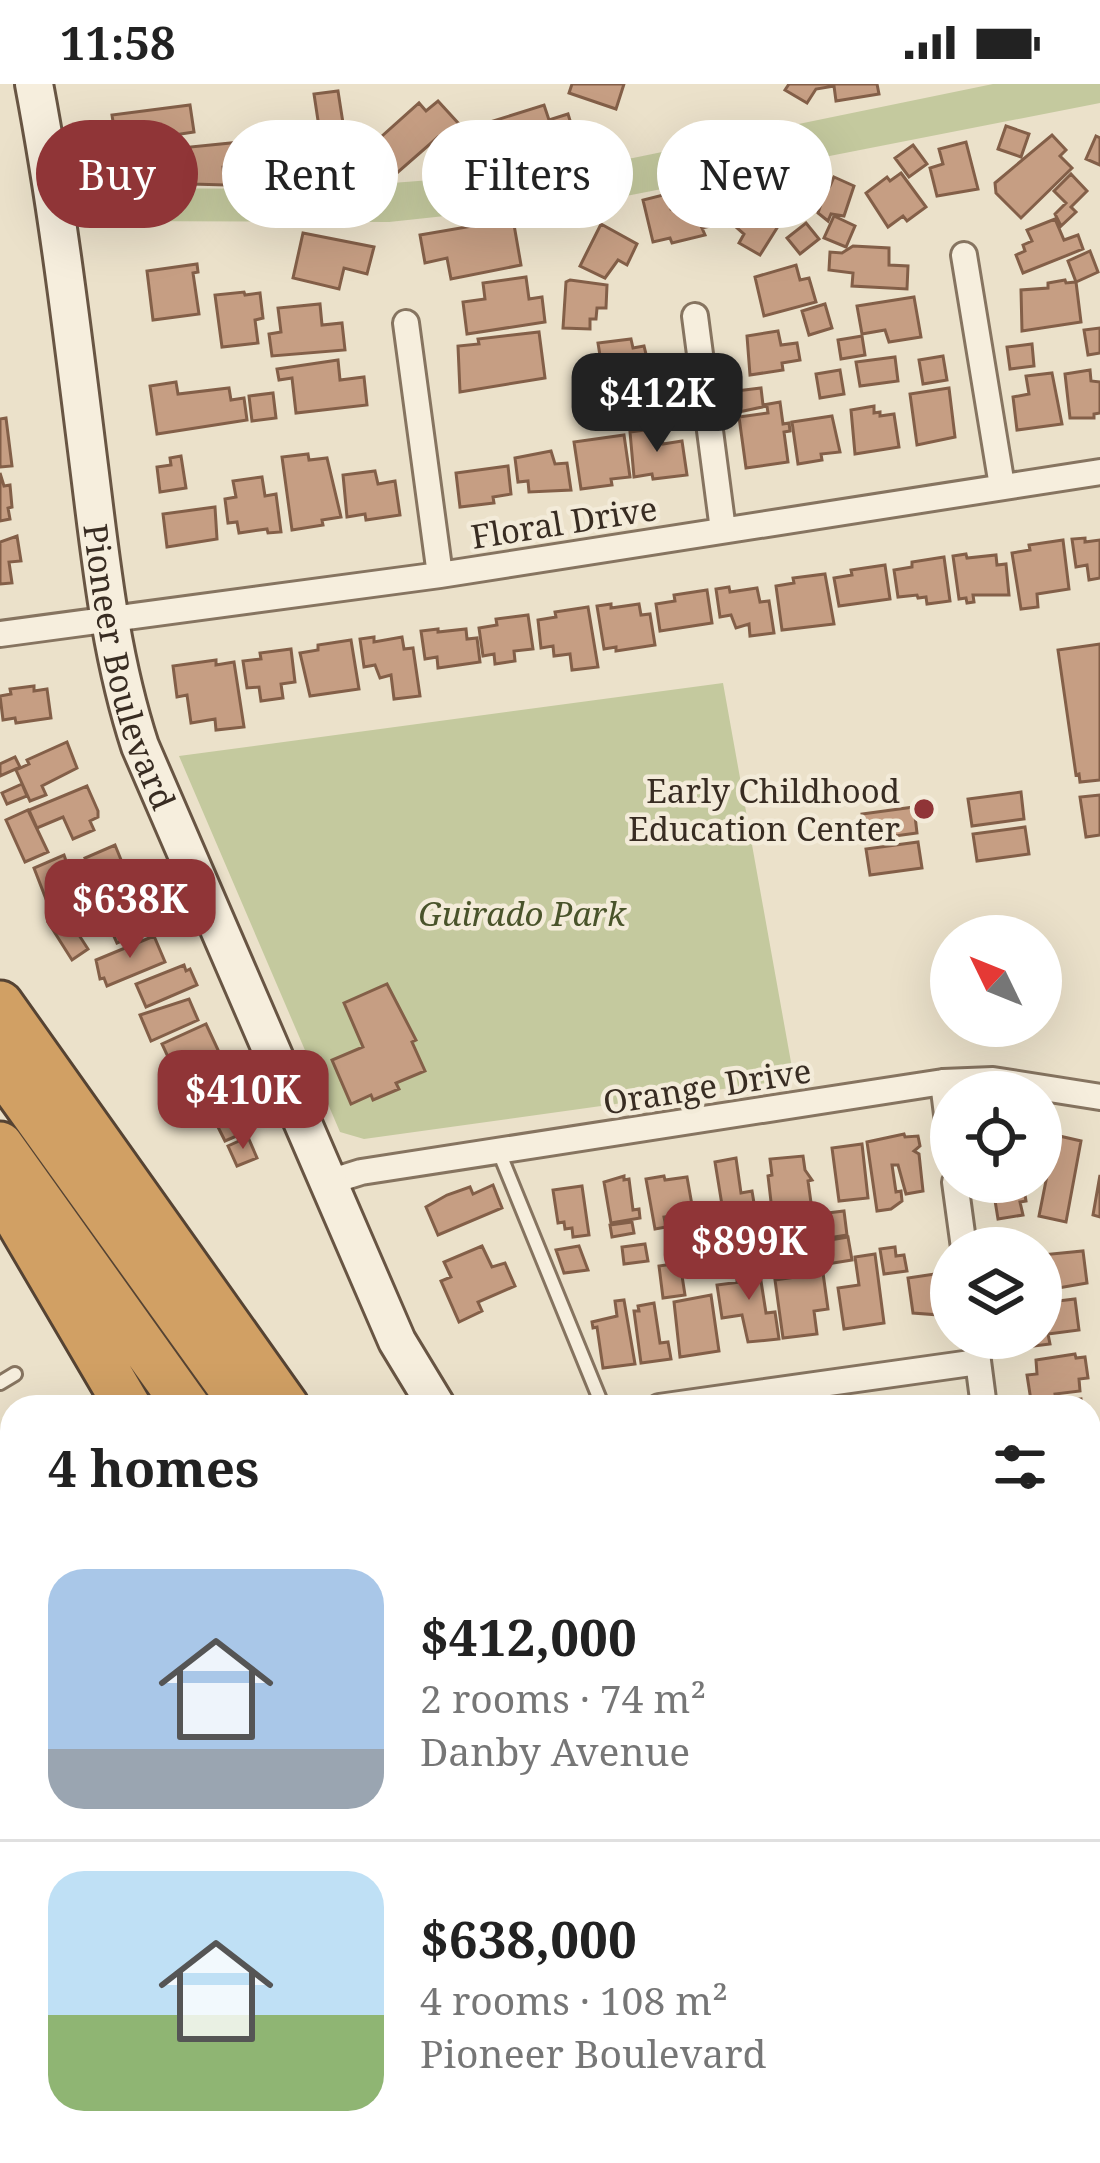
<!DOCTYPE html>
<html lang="en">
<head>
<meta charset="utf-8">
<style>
  :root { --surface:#fff; --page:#f6f6f6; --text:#222; --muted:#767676; --line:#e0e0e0; --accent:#903537 }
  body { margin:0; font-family:"Noto Serif",serif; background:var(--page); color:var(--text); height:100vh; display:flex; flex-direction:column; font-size:45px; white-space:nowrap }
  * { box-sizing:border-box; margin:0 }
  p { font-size:39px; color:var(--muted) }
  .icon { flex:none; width:66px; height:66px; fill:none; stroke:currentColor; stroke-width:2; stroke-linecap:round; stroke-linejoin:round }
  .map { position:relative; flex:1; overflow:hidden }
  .sheet { position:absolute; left:0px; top:1311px; width:1101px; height:768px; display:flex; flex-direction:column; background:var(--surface); border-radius:36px 36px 0 0; box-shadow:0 12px 48px #0002 }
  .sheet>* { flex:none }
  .banner { position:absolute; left:36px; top:36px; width:1029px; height:108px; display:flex; gap:24px }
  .needle { width:78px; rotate:313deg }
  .controls { position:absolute; left:930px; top:831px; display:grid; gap:24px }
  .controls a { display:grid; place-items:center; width:132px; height:132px; border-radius:50%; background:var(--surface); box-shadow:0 12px 48px #0002; font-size:60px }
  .price { position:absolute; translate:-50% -102px; padding:0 27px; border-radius:24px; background:var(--accent); color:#fff; font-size:39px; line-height:78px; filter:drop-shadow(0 3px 6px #0008) }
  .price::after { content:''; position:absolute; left:50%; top:72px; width:36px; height:27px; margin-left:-18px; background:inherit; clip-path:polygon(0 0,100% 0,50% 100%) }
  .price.selected { background:#222; color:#fff }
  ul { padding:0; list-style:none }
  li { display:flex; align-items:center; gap:36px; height:300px; padding:0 48px }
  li+li { border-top:3px solid var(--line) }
  li span { display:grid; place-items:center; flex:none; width:336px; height:240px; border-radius:36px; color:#555 }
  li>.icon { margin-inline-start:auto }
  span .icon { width:144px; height:144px; fill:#fffc; stroke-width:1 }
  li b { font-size:51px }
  h2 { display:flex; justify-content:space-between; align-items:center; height:144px; padding:0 48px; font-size:51px }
  .chip { padding:0 42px; border-radius:54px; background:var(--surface); box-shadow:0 12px 48px #0002; font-size:42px; line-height:108px }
  .chip.selected { background:var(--accent); color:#fff }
  .status { display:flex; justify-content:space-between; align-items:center; height:84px; padding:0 60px; background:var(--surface); direction:ltr }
  .status svg { height:33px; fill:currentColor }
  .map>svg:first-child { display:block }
</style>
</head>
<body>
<div class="status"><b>11:58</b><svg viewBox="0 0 49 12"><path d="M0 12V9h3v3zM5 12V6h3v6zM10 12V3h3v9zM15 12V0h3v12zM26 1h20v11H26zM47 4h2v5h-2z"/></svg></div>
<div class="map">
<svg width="1100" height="2079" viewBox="0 0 1100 2079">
  <rect width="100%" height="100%" fill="#ebe1ca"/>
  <path fill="#c4c99e" d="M993 0H1100V19L621 113 389 138 99 137 93 104 314 105 470 93 633 74Z
    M723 599 794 995 364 1055 340 1048 179 672Z"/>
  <path fill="#c69e83" stroke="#835f48" stroke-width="3" d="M572 0H624L616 25 569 9Z
    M789 0H877L879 10 836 17 834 2 816 5 807 19 785 6Z
    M338 7 343 39 319 43 314 10Z
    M438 17 459 40 441 57 438 53 397 89 380 70 378 72 372 61 419 19 426 27Z
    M190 21 194 48 174 51 175 64 159 66 161 84 133 88 129 55 116 57 112 31Z
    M544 21 549 36 568 30 576 56 555 63 552 55 495 71 493 62 497 61 490 38Z
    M1006 42 1029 50 1021 73 998 65Z
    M1052 51 1066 66 1060 72 1072 84 1021 134 996 109 995 99Z
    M1096 52 1100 54V81L1086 75Z
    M241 58 243 81 223 83 225 101 192 100 190 63Z
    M966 58 978 105 937 112 930 84 943 80 939 65Z
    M913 61 927 80 909 93 895 74Z
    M901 89 926 123 907 137 903 132 888 143 866 109 887 93 890 97Z
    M1071 90 1087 107 1071 123 1076 128 1061 142 1055 130 1066 119 1054 107Z
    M834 93 854 102 844 132 831 130 828 137 818 129 823 114 817 111 821 104 827 106 830 102Z
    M667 110 671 125 713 115 719 140 702 144 705 151 672 159 670 154 653 158 643 116Z
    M742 112 782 136 760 171 739 159 744 150 728 136Z
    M834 132 855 142 846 163 824 154Z
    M513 135 521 181 451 195 447 174 425 179 420 151Z
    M1055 135 1064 156 1078 151 1083 165 1023 189 1016 171 1025 167 1023 161 1032 157 1027 146Z
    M806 139 819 155 800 170 787 154Z
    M601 140 637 160 627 181 618 176 605 194 580 182Z
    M303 149 374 163 367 190 344 184 339 205 293 194Z
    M853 162 889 164V181L908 182 907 205 852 202 853 189 829 186 830 168 842 169Z
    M1090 167 1098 188 1076 198 1068 177Z
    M197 180 198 188 193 189 199 230 153 236 147 187Z
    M796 181 800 196 809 194 816 218 764 232 755 193Z
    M526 193 529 215 542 213 545 238 467 250 463 218 485 215 483 199Z
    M570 196 607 201 606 224H597L596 235H590V245L563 244 566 198Z
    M1065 196 1066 199 1076 198 1081 238 1022 247 1021 206 1048 204V199Z
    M244 208 245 211 260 209 263 234 255 236 258 259 222 263 215 211Z
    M914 213 921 253 889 258 885 246 862 250 857 222Z
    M320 220 322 241 342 239 345 266 272 272 269 250 281 248 278 224Z
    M825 220 832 244 809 251 802 227Z
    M1100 244V269L1088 271 1084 246Z
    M778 247 781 261 797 259 800 276 782 279 783 286 750 291 747 252Z
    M539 248 545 294 460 308 458 262 479 260 478 255Z
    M862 252 865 271 841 275 838 256Z
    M631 255 633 264 644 262 654 303 626 307 625 296 613 297 611 283 602 284 598 259Z
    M1032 260 1034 282 1010 285 1007 263Z
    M943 272 947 296 923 300 919 276Z
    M895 273 898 297 860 302 856 278Z
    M338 276 340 296 364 293 367 321 296 329 292 294 279 296 277 285Z
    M840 286 844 310 820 314 816 290Z
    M1090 286 1091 297 1100 298V329L1094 330V334H1070L1065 290Z
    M1052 289 1062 340 1017 346 1013 313 1029 310 1026 292Z
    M176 298 178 310 229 304 231 316 244 314 247 336 157 350 150 302Z
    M761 304 763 321 780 318 783 340 789 339 790 347 784 348 788 378 746 384 739 333 768 329 767 322 739 328 736 307Z
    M949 304 955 353 917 361 910 310Z
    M273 309 276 334 252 337 249 312Z
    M874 322V329L880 328V332L894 330 899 363 855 370 851 326Z
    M832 332 840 368 821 370 822 376 798 380 792 338Z
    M6 334 12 382 0 383V335Z
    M660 344 663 360 682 357 687 391 653 395 652 390 634 393 630 348Z
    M624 351 630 393 611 395 612 401 581 405 574 358Z
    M551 367 555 380 567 379 571 406 529 408 528 397 518 398 515 374Z
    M308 370 309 376 327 374 341 433 322 436 323 441 292 446 282 373Z
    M181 372 186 404 160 408 157 383 171 381 170 374Z
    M508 382 511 410 493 413 494 419 460 423 456 389Z
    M375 387 378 400 395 397 400 431 366 436 365 430 347 433 343 391Z
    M0 389 4 402 10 401 12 423 8 424 10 435 0 437Z
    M262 393 265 412 276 410 281 448 268 449 267 445 239 449 237 438 228 439 225 415 236 413 233 397Z
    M215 423 217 455 167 463 163 430Z
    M17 452 21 477 9 478 12 499 0 500V458Z
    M1085 454V458L1100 456V494L1089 496 1087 481 1076 483 1072 455Z
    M1063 456 1069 505 1037 510 1038 523 1021 525 1012 469 1030 466 1029 461Z
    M966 470 967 474 996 471 997 481 1006 480 1009 511H973L974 518 967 519 966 514 959 515 953 472Z
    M944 473 950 517 927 520 926 513 918 514 917 511 898 513 894 486 912 483V478Z
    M885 481 890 515 839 522 834 494 852 491 851 486Z
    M825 490 834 540 782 546 776 502 794 499 793 494Z
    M729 503 730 508 757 504 760 518 769 517 774 549 750 552 749 540 736 544 731 531 720 533 716 505Z
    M707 506 712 539 660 547 656 520 675 517 674 511Z
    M611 520V524L639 520 641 531 650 530 655 561 616 567V563L604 565 597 522Z
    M588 523 598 583 572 586 570 570 554 572 553 562 541 564 538 536 556 533 555 528Z
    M528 531 533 565 514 567 515 577 495 580 494 570 483 572 479 544 497 541 496 535Z
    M438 545V548L466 545 467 555 477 554 480 578 438 584 437 573 425 575 421 547Z
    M374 553V558L402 553 404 565 413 564 420 612 394 615 391 591 380 594 375 581 364 583 360 555Z
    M351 556 359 605 310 612 300 569 318 566V561Z
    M1100 560V696L1080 698 1079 690 1076 691 1058 566Z
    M291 565 295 598 281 600 283 614 261 617 259 603 247 604 243 577 261 575 260 569Z
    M216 576V581L234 578 244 643 216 646 215 635 191 639 187 611 177 613 173 582Z
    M34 602V607L47 605 51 634 16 639 15 634 3 636 0 612 11 610 10 605Z
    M67 658 77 684 42 702 46 711 30 717 16 686 29 680 27 676Z
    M15 673 20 683 0 692V680Z
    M22 700 27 712 7 720 2 709Z
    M87 702 98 727V733L90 737 94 746 73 755 63 733 37 744 29 726Z
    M1021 708 1024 735 972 742 968 715Z
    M1100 711V751L1086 753 1080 713Z
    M914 723 917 749 865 756 862 730Z
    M28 726 48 768 25 778 6 736Z
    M1025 743 1029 770 977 777 973 750Z
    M918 758 922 784 870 791 866 765Z
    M115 761 128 793 51 828 34 784 64 771 73 797 92 789 85 774Z
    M145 806 159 841 117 859 102 826Z
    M64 828 88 865 72 876 48 838Z
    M154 852 165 878 107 902 104 894 100 895 96 876Z
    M184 881 186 887 190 885 197 901 146 923 136 900Z
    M387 900 416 956 412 958 425 987 396 999 399 1005 373 1016 371 1011 351 1020 332 976 363 963 344 919Z
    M189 915 198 936 151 957 140 931Z
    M206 940 219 968 175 988 162 960Z
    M196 982 205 1003 185 1012 176 991Z
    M234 1002 253 1045 225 1057 204 1015Z
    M904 1050 905 1053 918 1052 920 1062 914 1067 919 1070 923 1107 906 1110 898 1081H892L896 1108 901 1107 902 1117 891 1125 877 1127 867 1058Z
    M1055 1051 1081 1057 1066 1138 1039 1132Z
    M248 1053 257 1074 237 1082 228 1062Z
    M862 1060 868 1114 839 1117 832 1064Z
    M803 1072 805 1086 812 1096 808 1097 813 1133 773 1135 768 1092 772 1091 770 1075Z
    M736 1074 741 1109 752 1107 757 1137 724 1142 721 1125 717 1126 716 1122 722 1121 715 1078Z
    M1100 1091V1133L1093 1131Z
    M624 1092V1096L629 1095 633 1126 639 1125 640 1134 611 1139 604 1098Z
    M664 1092 665 1096 687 1093 692 1121 680 1123 681 1131 664 1133 666 1143 655 1145 646 1095Z
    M992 1098H1023L1026 1117 1020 1118 1023 1131 998 1135Z
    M493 1101 502 1124 438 1151 426 1123 447 1111 470 1103 473 1110Z
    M582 1102 589 1151 573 1153 572 1144 565 1145 564 1138 558 1139 553 1106Z
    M844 1127 847 1151 822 1155 819 1130Z
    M819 1136 822 1158 798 1160 795 1139Z
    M632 1138 634 1149 612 1153 610 1141Z
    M760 1142 763 1160 736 1164 733 1145Z
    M705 1146 708 1169 678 1174 676 1162 684 1161 682 1149Z
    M848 1153 852 1176 827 1180 824 1157Z
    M645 1160 648 1177 624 1180 622 1163Z
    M482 1162 492 1183 505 1179 515 1202 478 1218 482 1227 459 1238 441 1197 451 1193 444 1178Z
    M579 1162 588 1186 564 1189 556 1166Z
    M895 1163 896 1172 904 1171 907 1187 884 1190 880 1165Z
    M1083 1167 1087 1199 1041 1207V1171Z
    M875 1170 884 1239 844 1245 838 1204 859 1201 855 1173Z
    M753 1173 754 1179 758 1178 766 1229 775 1228 779 1255 748 1258 742 1231 722 1234 717 1201 740 1198 737 1197V1176Z
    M680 1179 685 1211 663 1214 659 1182Z
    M823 1189 828 1225 814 1227 817 1250 783 1254 775 1196Z
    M935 1190 940 1231 913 1229 908 1194Z
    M711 1211 719 1267 680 1273 674 1218Z
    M1075 1215 1079 1246 1048 1250 1050 1260 1025 1263 1023 1254H1041V1219Z
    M624 1216 635 1280 603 1284 597 1243 593 1244 592 1238 617 1232 615 1217Z
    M654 1219 660 1259 668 1258 671 1275 641 1279 634 1227H639L638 1222Z
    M1075 1270 1076 1274 1085 1273 1088 1294 1079 1295 1080 1307 1055 1310 1056 1318 1081 1315 1082 1323H1032L1027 1291 1037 1290 1036 1276Z
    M1089 1369H1100V1405L1089 1406Z
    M12 1377V1411L0 1418V1385Z
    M12 1418V1450L0 1430V1425Z
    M1089 1420 1100 1424 1099 1456 1089 1457Z
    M12 1452V1483L5 1487 0 1479V1459Z
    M1100 1463V1500L1089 1501V1465Z
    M1100 1513V1554L1089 1557V1514Z
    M1100 1569V1651L1090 1652 1089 1571Z
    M11 1666 12 1707 0 1712V1671Z
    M1100 1666V1707L1089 1709V1667Z
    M1095 1721H1100V1789L1094 1790 1089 1735 1097 1734Z
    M1089 1956 1100 2016V2032L1089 2033Z
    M1100 2037V2079H1090L1089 2039Z"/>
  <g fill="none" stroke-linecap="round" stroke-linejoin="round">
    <defs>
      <path id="lane" d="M499 1068 603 1323
        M0 1299 15 1290
        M0 1757 12 1755
        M93 2079 120 2067"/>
      <path id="street" d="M964 171 1002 402
        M695 232 723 446
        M406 239 440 491
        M0 550 440 491 1100 388
        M943 998 951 1063
        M955 1098 964 1164
        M326 1099 361 1088 943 998 993 996 1100 1013
        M975 1254 984 1323
        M659 1323 978 1278
        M0 1554 12 1575
        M1089 1897H1100
        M263 2067 266 2079
        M380 2079 381 2067"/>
      <g id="secondary">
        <path id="s1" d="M34 0C58 127 73 254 89 382 101 477 110 570 140 662L397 1257 437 1323"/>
      </g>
      <path id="highway" d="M0 920 286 1323
        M0 982 245 1323
        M0 1061 187 1323
        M0 1105 128 1323
        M625 2067 643 2079
        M717 2067 726 2079
        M758 2067 767 2079
        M816 2067 825 2079
        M946 2067 957 2079
        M312 2079 314 2067
        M454 2079 470 2067"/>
    </defs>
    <use href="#lane" stroke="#867460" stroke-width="18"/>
    <use href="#street" stroke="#867460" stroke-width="30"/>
    <use href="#secondary" stroke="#685543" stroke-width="42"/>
    <use href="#highway" stroke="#554333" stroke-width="51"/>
    <use href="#lane" stroke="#f6eedd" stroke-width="12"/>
    <use href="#street" stroke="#f6eedd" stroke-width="24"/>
    <use href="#secondary" stroke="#f6eedd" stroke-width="36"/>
    <use href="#highway" stroke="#d1a064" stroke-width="45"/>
  </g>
  <circle fill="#903537" stroke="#f3ebd9" stroke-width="4.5" cx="924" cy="725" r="12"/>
  <g text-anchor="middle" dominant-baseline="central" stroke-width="9" stroke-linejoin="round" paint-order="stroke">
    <g font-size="33" fill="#382c22" stroke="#f3ebd9">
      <text transform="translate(564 438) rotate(-9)">Floral Drive</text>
      <text stroke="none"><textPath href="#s1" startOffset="591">Pioneer Boulevard</textPath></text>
      <text transform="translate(707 1002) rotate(-9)">Orange Drive</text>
    </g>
    <g font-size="33" fill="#382c22" stroke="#f3ebd9" text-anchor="end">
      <text x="900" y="706">Early Childhood<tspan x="900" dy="38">Education Center</tspan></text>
    </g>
    <g font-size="33" font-style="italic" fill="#49532a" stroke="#f3ebd9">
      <text x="522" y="829">Guirado Park</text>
    </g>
  </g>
</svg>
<div class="controls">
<a><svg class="needle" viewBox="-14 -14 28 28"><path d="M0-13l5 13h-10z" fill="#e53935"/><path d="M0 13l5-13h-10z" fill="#767676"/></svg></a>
<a><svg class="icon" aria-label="locate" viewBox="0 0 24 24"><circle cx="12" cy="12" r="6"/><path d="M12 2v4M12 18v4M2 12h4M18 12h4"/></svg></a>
<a><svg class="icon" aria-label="layers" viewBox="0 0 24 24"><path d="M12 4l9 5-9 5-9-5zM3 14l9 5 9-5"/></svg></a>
</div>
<b class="price selected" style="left:657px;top:371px">$412K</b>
<b class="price" style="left:130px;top:877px">$638K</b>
<b class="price" style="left:243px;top:1068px">$410K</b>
<b class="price" style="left:749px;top:1219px">$899K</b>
<div class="banner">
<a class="chip selected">Buy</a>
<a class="chip">Rent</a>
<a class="chip">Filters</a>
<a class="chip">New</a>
</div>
<section class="sheet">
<h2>4 homes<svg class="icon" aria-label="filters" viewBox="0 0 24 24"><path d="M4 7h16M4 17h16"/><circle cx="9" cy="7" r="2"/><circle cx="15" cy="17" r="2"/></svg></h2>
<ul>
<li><span style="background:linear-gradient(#a9c7e8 75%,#9aa5b1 0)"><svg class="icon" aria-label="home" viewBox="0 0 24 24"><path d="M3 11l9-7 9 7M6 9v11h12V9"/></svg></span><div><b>$412,000</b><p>2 rooms · 74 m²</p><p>Danby Avenue</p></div></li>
<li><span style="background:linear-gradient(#bfe0f5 60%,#8fb573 0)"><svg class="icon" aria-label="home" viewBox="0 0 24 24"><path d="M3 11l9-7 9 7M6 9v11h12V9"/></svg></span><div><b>$638,000</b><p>4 rooms · 108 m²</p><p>Pioneer Boulevard</p></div></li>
</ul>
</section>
</div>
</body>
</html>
